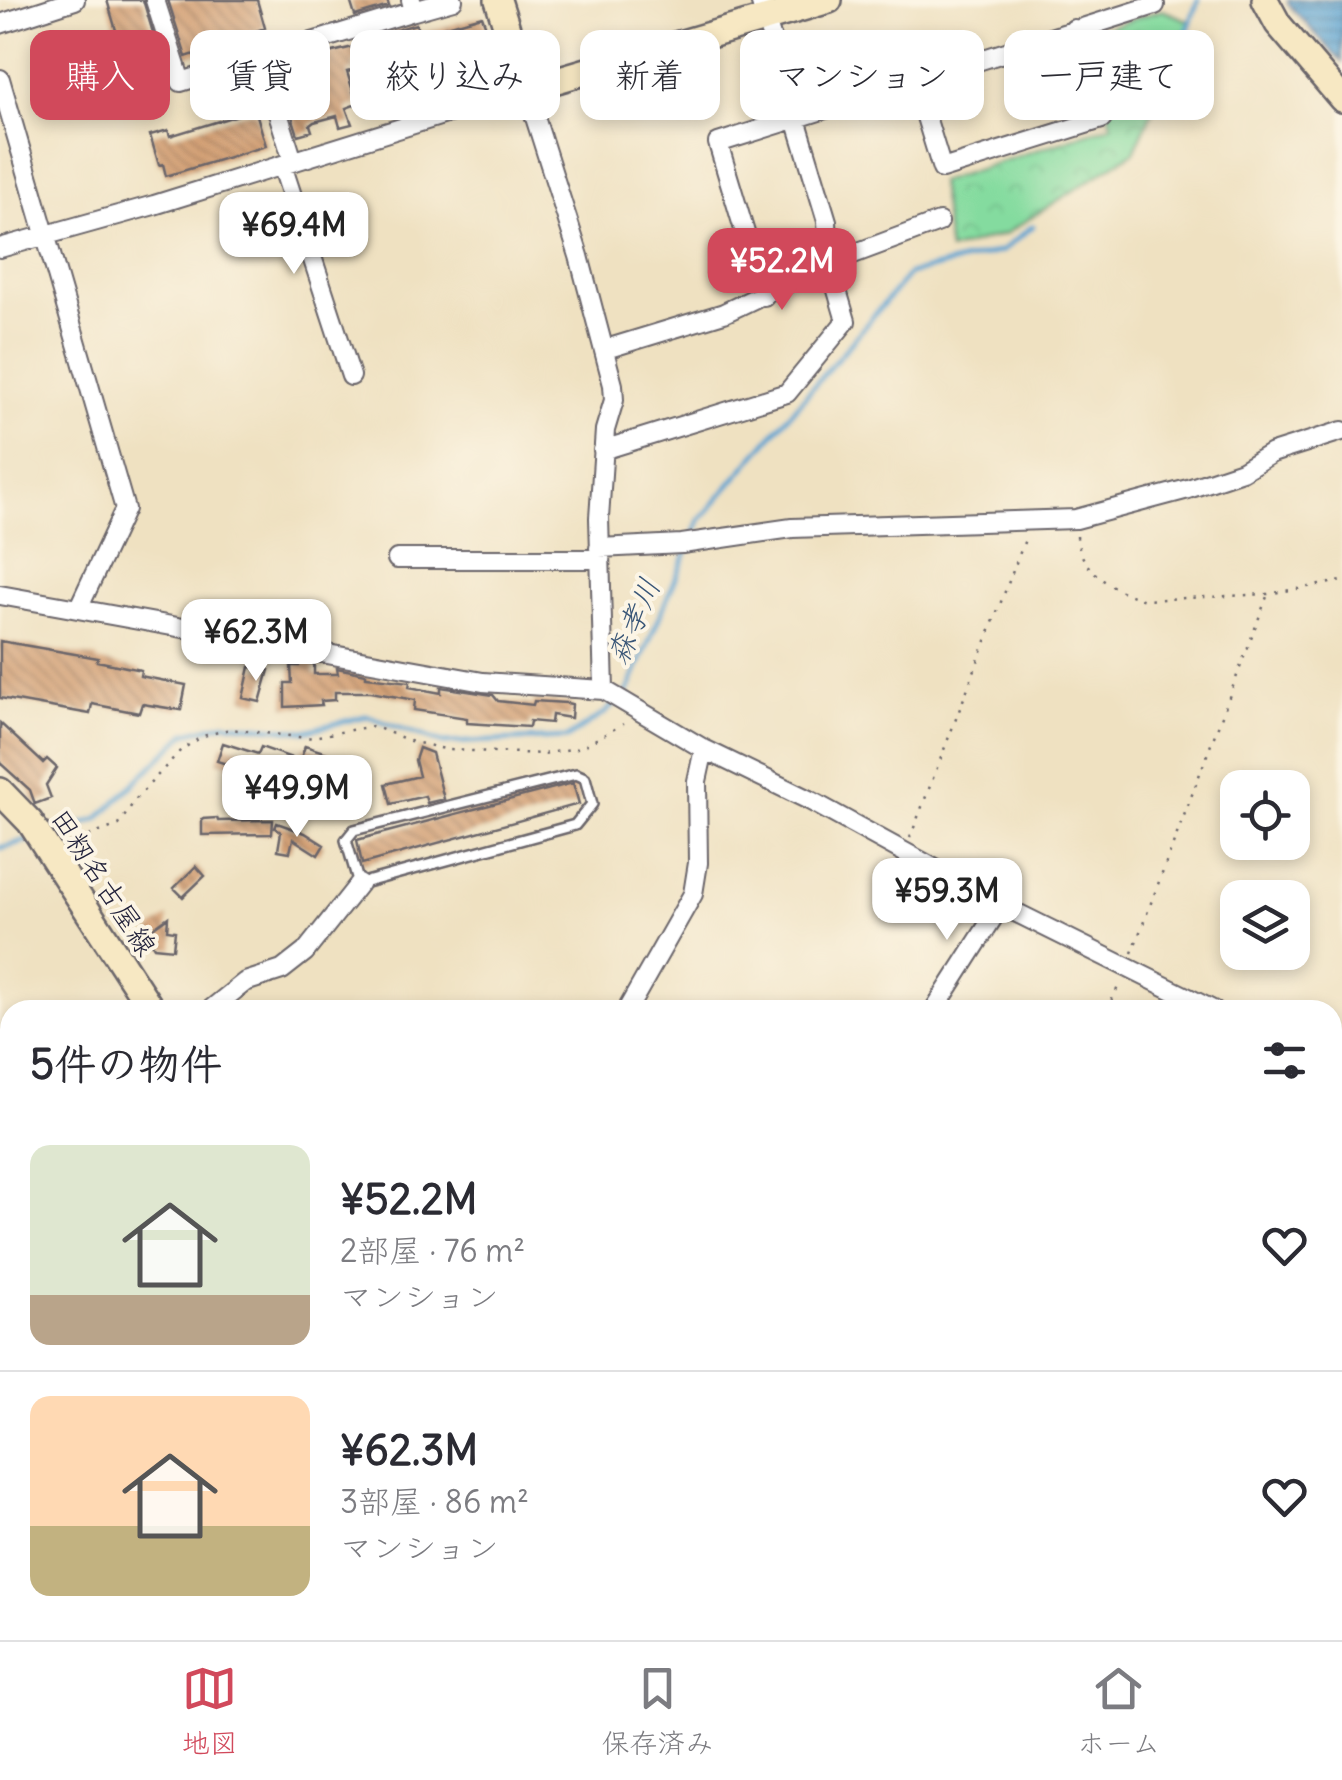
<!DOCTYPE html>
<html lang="ja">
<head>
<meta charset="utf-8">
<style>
  :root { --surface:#fff; --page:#f7f7f7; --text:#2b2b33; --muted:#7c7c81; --line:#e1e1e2; --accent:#d1495b }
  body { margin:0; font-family:Delius,"Klee One",sans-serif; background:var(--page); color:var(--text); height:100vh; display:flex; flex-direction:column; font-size:38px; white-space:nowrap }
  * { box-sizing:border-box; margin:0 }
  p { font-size:32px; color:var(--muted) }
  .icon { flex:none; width:55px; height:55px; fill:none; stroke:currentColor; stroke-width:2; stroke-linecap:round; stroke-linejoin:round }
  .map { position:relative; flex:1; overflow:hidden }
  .details { position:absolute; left:0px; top:1000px; width:1342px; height:640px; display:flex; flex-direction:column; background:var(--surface); border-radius:30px 30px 0 0; box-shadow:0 5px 15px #0003 }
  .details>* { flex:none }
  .top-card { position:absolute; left:30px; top:30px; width:1282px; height:90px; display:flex; gap:20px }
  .controls { position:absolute; left:1220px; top:770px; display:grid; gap:20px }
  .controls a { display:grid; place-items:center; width:90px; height:90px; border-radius:20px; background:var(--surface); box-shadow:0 5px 15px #0003; font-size:50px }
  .price { position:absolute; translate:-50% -85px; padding:0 22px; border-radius:20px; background:#fff; color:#222; font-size:32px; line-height:65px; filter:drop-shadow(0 2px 5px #0008) }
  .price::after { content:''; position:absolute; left:50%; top:60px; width:30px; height:22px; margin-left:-15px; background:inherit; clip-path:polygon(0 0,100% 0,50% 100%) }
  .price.on { background:var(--accent); color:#fff }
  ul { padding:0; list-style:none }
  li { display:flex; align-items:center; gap:30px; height:250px; padding:0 30px }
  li+li { border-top:2px solid var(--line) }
  li span { display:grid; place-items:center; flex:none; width:280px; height:200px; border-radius:20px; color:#555 }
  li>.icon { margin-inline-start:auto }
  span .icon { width:120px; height:120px; fill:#fffc; stroke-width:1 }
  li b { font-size:42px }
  h2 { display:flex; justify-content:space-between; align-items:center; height:120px; padding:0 30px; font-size:42px }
  .pill { padding:0 35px; border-radius:20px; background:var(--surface); box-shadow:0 5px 15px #0003; font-size:35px; line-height:90px }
  .pill.on { background:var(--accent); color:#fff }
  .tabs { display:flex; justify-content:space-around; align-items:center; height:140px; border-top:2px solid var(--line); background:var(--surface); font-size:28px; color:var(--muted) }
  .tabs a { display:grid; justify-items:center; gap:5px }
  .tabs .on { color:var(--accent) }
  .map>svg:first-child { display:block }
</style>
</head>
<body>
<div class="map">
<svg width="1342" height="1640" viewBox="0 0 1342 1640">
  <defs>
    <pattern id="park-crowns" width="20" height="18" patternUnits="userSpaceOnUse" patternTransform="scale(2.5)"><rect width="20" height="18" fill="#84db9f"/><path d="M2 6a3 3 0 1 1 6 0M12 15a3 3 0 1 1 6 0" fill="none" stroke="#72bc8a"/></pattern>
    <pattern id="water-rules" width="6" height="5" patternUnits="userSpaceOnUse" patternTransform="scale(2.5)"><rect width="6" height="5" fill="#5ba3d1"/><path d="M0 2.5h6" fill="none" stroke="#4b84ab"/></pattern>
    <pattern id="building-back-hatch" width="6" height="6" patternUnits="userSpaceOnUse" patternTransform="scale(2.5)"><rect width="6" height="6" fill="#d29e72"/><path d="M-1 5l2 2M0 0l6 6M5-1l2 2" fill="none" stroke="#aa805f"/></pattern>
  </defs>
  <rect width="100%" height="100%" fill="#fcf5e5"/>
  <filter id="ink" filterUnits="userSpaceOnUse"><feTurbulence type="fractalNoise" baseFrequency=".01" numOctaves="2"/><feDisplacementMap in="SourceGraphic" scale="20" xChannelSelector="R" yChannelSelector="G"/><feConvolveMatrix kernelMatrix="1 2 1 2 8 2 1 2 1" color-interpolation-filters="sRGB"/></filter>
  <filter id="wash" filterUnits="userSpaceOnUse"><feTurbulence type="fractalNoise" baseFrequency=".0048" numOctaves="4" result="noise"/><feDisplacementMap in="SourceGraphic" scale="40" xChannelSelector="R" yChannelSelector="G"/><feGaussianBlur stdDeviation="2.25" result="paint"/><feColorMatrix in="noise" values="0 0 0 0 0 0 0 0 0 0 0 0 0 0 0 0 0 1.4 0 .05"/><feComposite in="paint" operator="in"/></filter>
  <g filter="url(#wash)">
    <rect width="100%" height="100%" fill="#efe1c1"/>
    <path fill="url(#park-crowns)" stroke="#537e6d" stroke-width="2.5" d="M1162 10 1192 22 1134 152 1005 234 949 251 939 182 1112 125 1087 34Z
      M1332 1260 1342 1264V1358L1333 1352Z"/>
    <path fill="url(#water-rules)" stroke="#3e6286" stroke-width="2.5" d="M1288 0H1342V62L1288 4Z"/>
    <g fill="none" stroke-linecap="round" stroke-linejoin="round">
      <path stroke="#5ba3d1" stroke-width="5" d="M1186 35 1198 0
        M693 537 700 520 909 274 1002 251 1033 226
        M47 835 98 819 186 733 226 723 305 731 366 716 443 743 567 738 605 713 628 691 689 547
        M0 848 32 839"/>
      <path stroke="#5ba3d1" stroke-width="28" d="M0 1252 10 1258
        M599 1630 603 1640"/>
    </g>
    <g id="blocks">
      <path fill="url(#building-back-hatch)" d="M107 0H143L160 56 154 58 163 89 148 93 149 98 137 101Z
        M168 0H257L265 28 217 44 221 57 210 60 207 50 186 57Z
        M350 0H387L389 6 355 16Z
        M482 16 492 43 483 45 494 82 477 87 467 50 432 60 429 49 385 64 382 53 353 63 355 70 347 72 357 104 346 108 352 124 340 127 337 116 314 122 310 125 312 131 298 135 276 66 357 46 356 42 416 24 419 34Z
        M248 112H256L266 146 166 176 163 164 159 165 150 135 168 130 170 136Z
        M0 641 98 658 97 661 141 670 140 676 186 685 181 710 142 704 139 713 92 704 90 714 0 698Z
        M299 662 314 664V674H338L337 668 366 674V677L410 682 409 687 441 693V687L493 695 498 701 533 705 534 701 566 703 572 704 571 718 552 715 551 723 530 721 529 727 467 723V718L414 710 415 700 370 692H335V700L321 701 322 705 285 707V683H292L291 666H299Z
        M250 667 269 670 260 702 243 698Z
        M0 723 43 763 47 759 57 768 46 785 51 798 35 804 30 790 0 763Z
        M223 743 258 754 261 747 300 761 305 746 359 763 354 779 368 783 361 803 244 764 242 769 217 761Z
        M419 748 432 753 444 799 427 803 425 796 391 804 386 784 419 776 415 760Z
        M573 783 579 804 362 864 357 840Z
        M217 818 218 821 273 820 272 834 202 835V819Z
        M277 823 305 833 324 845 318 855 293 839 290 852 278 850 281 832 275 828Z
        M196 866 205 876 183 897 174 888Z
        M168 917 167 930 175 931 173 949 154 947 148 937 154 927Z"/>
    </g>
  </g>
  <g filter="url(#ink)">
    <use href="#blocks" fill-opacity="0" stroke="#6a656a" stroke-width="2.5"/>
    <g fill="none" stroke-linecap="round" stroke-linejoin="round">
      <defs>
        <path id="lane" d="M576 774 585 778 592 804 575 825 359 884 346 840 354 830Z"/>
        <path id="street" d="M155 0 181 82 414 11
          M411 0 414 11 453 0
          M0 24 75 0
          M260 56 293 161
          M0 79 125 509 78 609
          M915 81 942 169 1102 119 1074 29
          M282 165 351 376
          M0 248 154 205 526 89 579 256 613 385 614 400 605 430 599 518 604 690 704 749 811 801 1001 905 1213 1010
          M764 296 718 143 1155 5 1153 0
          M606 349 724 313 829 263 939 222
          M603 450 787 393 846 321 829 263 827 221 760 0
          M599 548 682 544 792 528 1076 519 1188 489 1242 471 1272 453 1342 431
          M397 559H598
          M0 595 483 682 604 690
          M210 1010 245 982 282 970 305 952 359 884
          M627 1010 693 894 698 863 697 781 704 749
          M934 1010 1001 905
          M1332 1069 1342 1074
          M1332 1115 1342 1095
          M0 1303 10 1309
          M0 1412 10 1417
          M1332 1519 1342 1524
          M0 1524 10 1529
          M640 1630 643 1640
          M1189 1630 1197 1640
          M1269 1630 1282 1640
          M3 1634 10 1614
          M115 1640 119 1630
          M308 1640 314 1630
          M423 1640 431 1630
          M539 1640V1630
          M914 1640 916 1630
          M1069 1640 1075 1630"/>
        <path id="secondary" d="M498 0 526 89 829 0
          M1265 0 1278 24 1342 99
          M0 791 30 822 152 1010
          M394 1630 410 1640
          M1098 1630 1114 1640
          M239 1640 243 1630
          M1000 1640 1010 1630"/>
      </defs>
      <use href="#lane" stroke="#6a656a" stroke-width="14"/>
      <use href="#street" stroke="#6a656a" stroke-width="22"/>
      <use href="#secondary" stroke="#6a656a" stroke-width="30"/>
      <path stroke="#6a656a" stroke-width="2.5" stroke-dasharray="2.5 8" stroke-linecap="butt" d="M1077 536C1079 572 1115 591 1145 600L1268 594 1342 581
        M910 838 1026 537
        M69 843 119 825 135 800 181 750 203 736 230 729 307 738 373 726 410 741 449 750 543 754 582 747 623 724
        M1132 953 1268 594
        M1107 1010 1120 983
        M0 1181 10 1198
        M567 1630 572 1640"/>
      <use href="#lane" stroke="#fff" stroke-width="9"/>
      <use href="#street" stroke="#fff" stroke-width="18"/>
      <use href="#secondary" stroke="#f7e8c3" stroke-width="25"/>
    </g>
  </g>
  <g text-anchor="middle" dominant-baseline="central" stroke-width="8" stroke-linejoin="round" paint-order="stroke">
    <g font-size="28" fill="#22223b" stroke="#fcf5e5">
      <text transform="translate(104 882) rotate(57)">田籾名古屋線</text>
    </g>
    <g font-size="30" font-style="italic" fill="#395677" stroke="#fcf5e5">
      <text transform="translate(633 621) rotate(-67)">森孝川</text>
    </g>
  </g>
</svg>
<div class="controls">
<a><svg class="icon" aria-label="locate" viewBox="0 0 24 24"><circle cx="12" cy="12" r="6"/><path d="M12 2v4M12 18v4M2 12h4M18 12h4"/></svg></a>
<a><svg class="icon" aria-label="layers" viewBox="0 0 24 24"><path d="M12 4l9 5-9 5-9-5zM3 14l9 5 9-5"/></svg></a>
</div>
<b class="price" style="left:294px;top:277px">¥69.4M</b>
<b class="price on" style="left:782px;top:313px">¥52.2M</b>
<b class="price" style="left:256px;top:684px">¥62.3M</b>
<b class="price" style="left:297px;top:840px">¥49.9M</b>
<b class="price" style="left:947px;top:943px">¥59.3M</b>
<div class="top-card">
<a class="pill on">購入</a>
<a class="pill">賃貸</a>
<a class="pill">絞り込み</a>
<a class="pill">新着</a>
<a class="pill">マンション</a>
<a class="pill">一戸建て</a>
</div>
<section class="details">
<h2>5件の物件<svg class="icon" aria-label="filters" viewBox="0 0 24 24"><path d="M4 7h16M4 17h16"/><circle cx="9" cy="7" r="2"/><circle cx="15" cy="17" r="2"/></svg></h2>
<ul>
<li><span style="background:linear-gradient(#dfe7d0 75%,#b9a48a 0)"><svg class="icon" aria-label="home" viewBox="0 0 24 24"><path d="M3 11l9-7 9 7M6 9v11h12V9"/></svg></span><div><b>¥52.2M</b><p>2部屋 · 76 m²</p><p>マンション</p></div><svg class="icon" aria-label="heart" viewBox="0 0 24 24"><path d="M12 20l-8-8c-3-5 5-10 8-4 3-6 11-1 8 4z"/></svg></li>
<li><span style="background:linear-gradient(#ffd9b3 65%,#c2b280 0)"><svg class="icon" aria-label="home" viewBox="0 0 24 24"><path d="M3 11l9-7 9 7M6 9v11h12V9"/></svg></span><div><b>¥62.3M</b><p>3部屋 · 86 m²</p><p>マンション</p></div><svg class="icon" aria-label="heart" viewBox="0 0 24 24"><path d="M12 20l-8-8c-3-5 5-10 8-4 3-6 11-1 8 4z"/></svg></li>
</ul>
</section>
</div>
<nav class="tabs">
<a class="on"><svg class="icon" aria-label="map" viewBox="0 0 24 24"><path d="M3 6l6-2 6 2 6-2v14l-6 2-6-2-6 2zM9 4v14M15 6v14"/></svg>地図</a>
<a><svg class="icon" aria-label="saved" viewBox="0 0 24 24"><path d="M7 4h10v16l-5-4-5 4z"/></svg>保存済み</a>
<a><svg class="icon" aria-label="home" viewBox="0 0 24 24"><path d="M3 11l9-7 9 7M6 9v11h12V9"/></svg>ホーム</a>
</nav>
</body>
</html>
